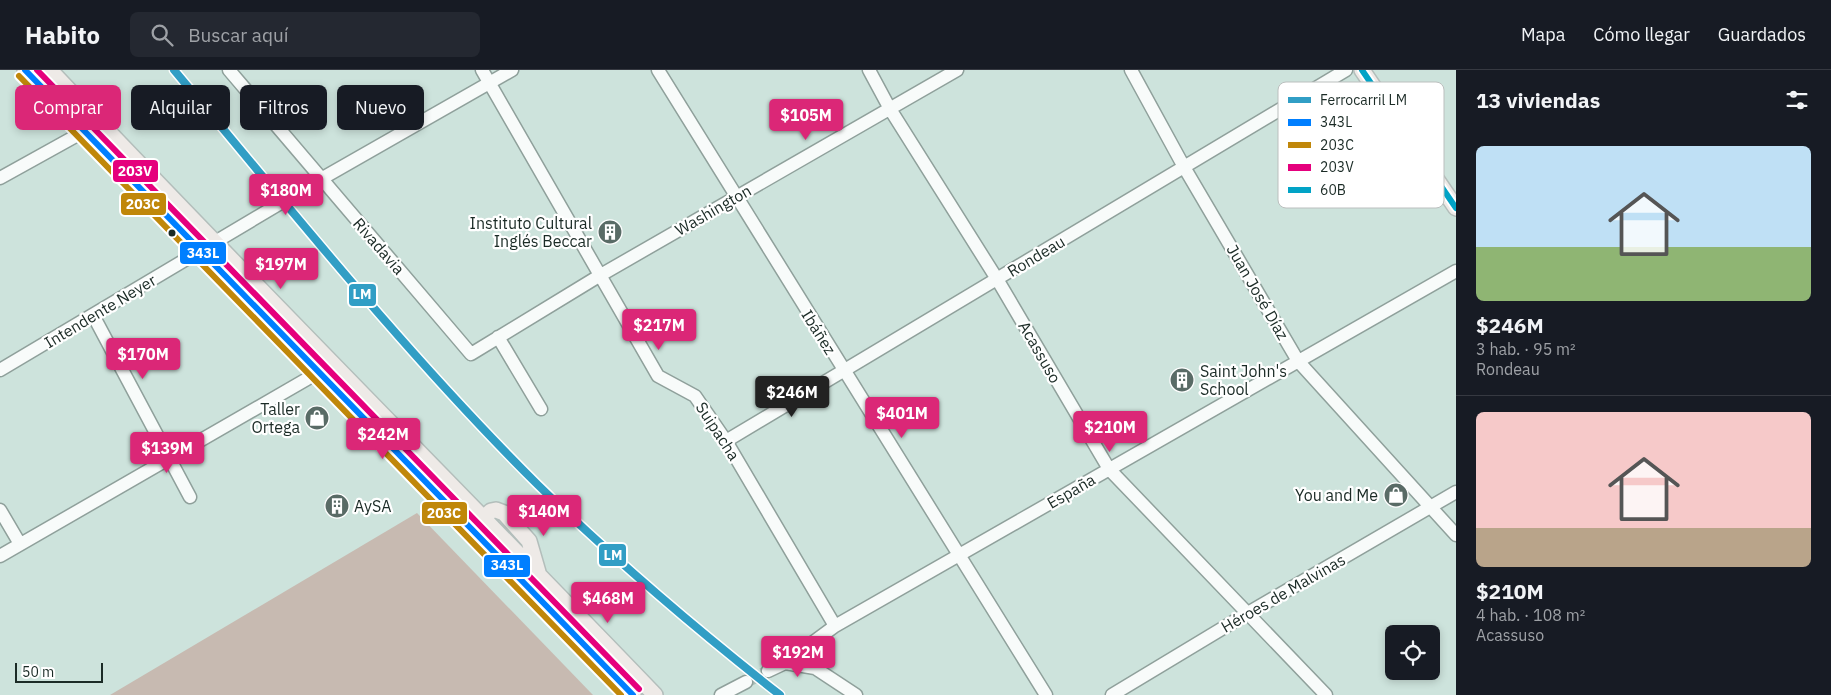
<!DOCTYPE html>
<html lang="es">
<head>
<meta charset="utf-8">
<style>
  :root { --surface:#171b24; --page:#242831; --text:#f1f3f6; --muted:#9ea1a6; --line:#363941; --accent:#db2777 }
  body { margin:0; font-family:"IBM Plex Sans",sans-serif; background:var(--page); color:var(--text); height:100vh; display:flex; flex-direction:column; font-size:19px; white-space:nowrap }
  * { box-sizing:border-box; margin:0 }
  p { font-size:16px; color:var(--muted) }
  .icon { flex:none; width:28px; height:28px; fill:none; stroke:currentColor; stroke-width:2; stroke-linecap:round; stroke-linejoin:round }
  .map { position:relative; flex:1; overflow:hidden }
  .panel { display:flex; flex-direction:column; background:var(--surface); width:375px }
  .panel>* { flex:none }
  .banner { position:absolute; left:15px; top:15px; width:475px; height:45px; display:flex; gap:10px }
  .controls { position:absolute; left:1385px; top:555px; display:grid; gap:10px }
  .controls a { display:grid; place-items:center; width:55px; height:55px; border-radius:8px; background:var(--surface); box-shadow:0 2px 8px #0003; font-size:25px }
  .scale { position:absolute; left:15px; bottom:12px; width:88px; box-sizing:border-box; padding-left:5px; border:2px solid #1b2b26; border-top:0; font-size:14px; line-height:18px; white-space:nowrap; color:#1b2b26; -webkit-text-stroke:4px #fff; paint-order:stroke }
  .price { position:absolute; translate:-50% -42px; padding:0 11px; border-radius:5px; background:var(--accent); color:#fff; font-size:16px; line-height:32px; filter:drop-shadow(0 1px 2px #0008) }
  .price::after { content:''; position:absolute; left:50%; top:30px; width:15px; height:11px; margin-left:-8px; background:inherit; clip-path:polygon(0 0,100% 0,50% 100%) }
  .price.on { background:#222; color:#fff }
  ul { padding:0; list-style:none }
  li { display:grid; align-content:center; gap:10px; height:265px; padding:0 20px }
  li+li { border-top:1px solid var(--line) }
  li span { display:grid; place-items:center; height:155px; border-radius:8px; color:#555 }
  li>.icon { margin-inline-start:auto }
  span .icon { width:90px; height:90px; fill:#fffc; stroke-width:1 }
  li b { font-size:21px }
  h2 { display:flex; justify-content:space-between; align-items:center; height:60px; padding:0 20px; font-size:21px }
  .tag { padding:0 18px; border-radius:8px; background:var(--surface); box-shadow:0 2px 8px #0003; font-size:18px; line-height:45px }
  .tag.on { background:var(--accent); color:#fff }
  header { display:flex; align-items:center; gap:30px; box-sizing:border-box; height:70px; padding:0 25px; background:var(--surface); border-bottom:1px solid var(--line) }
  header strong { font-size:24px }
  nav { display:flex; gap:28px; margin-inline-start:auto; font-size:18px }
  .search { width:350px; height:45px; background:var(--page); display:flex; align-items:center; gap:12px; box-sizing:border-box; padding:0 18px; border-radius:8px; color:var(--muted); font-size:19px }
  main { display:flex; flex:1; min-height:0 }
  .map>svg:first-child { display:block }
</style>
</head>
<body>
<header>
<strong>Habito</strong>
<div class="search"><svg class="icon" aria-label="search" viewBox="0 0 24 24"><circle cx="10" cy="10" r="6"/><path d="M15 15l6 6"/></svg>Buscar aquí</div>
<nav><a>Mapa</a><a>Cómo llegar</a><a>Guardados</a></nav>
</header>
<main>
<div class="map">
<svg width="1456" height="625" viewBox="0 0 1456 625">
  <rect width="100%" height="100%" fill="#cde3dc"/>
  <path fill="#c7bab1" d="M417 443 593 625H110Z"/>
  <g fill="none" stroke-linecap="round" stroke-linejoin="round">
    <path stroke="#a9beb8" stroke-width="12" stroke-dasharray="12 6" stroke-linecap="butt" d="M746 612 768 601"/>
    <defs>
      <path id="minor" d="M229 0 471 284 599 206 957 0
        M482 0 658 306 695 326 726 371 835 556
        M658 0 1046 625
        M869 0 890 39 997 209 1109 399 1326 625
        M1131 0 1184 97 1298 291 1456 465
        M0 108 83 62 97 50
        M93 245 190 427
        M498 267 541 339
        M0 300 321 109 512 0
        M726 371 1346 0
        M0 440 20 474
        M0 486 307 309 323 293
        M785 593 815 598 856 625
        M768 601 785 593 835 556 1456 201
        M721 625 746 612
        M1112 625 1248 543 1456 422"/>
      <path id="major" d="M25 0 633 625
        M50 0C249 211 454 416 655 625
        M1362 0 1456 138
        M477 454 491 441 496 440 504 443 529 471 538 502"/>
    </defs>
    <use href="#minor" stroke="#8fa09b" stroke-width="15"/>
    <use href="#major" stroke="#b3bebb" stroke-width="18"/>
    <use href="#minor" stroke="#f8fbfa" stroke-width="12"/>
    <use href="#major" stroke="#eeeae7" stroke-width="15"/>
    <defs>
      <path id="bus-1" d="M25 0 633 625"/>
      <path id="bus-2" d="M19 6 621 625"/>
      <path id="bus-3" d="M37 0 639 619"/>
      <path id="bus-4" d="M1362 0 1456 138"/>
    </defs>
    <use href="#bus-1" stroke="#fff" stroke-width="10"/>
    <use href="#bus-2" stroke="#fff" stroke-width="10"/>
    <use href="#bus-3" stroke="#fff" stroke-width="10"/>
    <use href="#bus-4" stroke="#fff" stroke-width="10"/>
    <use href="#bus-1" stroke="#007fff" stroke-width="6"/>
    <use href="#bus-2" stroke="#c0870a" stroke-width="6"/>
    <use href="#bus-3" stroke="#e5007d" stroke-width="6"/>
    <use href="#bus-4" stroke="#01a3c6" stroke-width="6"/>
    <defs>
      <path id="rail-1" d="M174 0C292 141 408 286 538 415 615 490 696 559 780 625"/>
    </defs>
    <use href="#rail-1" stroke="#fff" stroke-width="11"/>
    <use href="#rail-1" stroke="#319ec5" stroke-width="8"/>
  </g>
  <defs>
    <symbol id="building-disc" viewBox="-11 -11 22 22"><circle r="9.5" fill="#596b66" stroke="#fff"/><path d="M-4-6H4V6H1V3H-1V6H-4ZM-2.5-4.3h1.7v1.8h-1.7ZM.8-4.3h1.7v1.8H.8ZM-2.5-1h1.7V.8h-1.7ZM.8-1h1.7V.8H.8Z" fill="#fff"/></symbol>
    <symbol id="shop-disc" viewBox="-11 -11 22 22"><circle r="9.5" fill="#596b66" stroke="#fff"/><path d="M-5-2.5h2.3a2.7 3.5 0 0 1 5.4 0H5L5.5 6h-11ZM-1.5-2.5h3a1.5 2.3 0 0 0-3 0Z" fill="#fff"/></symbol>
  </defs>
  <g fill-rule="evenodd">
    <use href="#building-disc" x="596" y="148" width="28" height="28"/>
    <use href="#building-disc" x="1168" y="296" width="28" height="28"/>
    <use href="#shop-disc" x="303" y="334" width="28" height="28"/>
    <use href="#shop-disc" x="1382" y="411" width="28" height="28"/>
    <use href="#building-disc" x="323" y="422" width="28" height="28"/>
  </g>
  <circle fill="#1b2b26" stroke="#fff" stroke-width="2" cx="172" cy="163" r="4.5"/>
  <g text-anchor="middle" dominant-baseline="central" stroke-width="4.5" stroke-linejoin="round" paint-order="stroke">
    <g font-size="16" fill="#1b2b26" stroke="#fff">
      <text transform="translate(713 140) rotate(-30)">Washington</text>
      <text transform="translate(379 176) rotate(49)">Rivadavia</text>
      <text transform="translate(1036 186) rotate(-31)">Rondeau</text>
      <text transform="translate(1258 222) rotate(60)">Juan José Díaz</text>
      <text transform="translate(100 241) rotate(-31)">Intendente Neyer</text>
      <text transform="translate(819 262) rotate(58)">Ibáñez</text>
      <text transform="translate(1040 282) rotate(60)">Acassuso</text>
      <text transform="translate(718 361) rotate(57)">Suipacha</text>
      <text transform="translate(1071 421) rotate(-30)">España</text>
      <text transform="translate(1283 523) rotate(-30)">Héroes de Malvinas</text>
    </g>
    <g font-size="16" fill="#1b2b26" stroke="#fff" text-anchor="end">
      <text x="592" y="153">Instituto Cultural<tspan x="592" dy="18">Inglés Beccar</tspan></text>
      <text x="1200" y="301" text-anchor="start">Saint John's<tspan x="1200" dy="18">School</tspan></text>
      <text x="300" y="339">Taller<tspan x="300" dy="18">Ortega</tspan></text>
      <text x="1378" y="425">You and Me</text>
      <text x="354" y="436" text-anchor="start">AySA</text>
    </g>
  </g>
  <rect x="1278" y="12" width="166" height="126" rx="8" fill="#fff" stroke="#bbbfbe" stroke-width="1"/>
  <rect x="1288" y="27" width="23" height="6" fill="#319ec5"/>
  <rect x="1288" y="49" width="23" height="7" fill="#007fff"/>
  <rect x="1288" y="72" width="23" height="6" fill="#c0870a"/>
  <rect x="1288" y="94" width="23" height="7" fill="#e5007d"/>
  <rect x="1288" y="117" width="23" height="6" fill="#01a3c6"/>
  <g font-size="14" fill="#1b2b26">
    <text x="1320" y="35">Ferrocarril LM</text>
    <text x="1320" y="57">343L</text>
    <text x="1320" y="80">203C</text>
    <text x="1320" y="102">203V</text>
    <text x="1320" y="125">60B</text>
  </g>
  <g stroke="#fff" stroke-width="2">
    <rect x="112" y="89" width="47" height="24" rx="5" fill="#e5007d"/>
    <rect x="120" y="122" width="47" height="24" rx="5" fill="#c0870a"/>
    <rect x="179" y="171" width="48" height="24" rx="5" fill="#007fff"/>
    <rect x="348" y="213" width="29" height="24" rx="5" fill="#319ec5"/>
    <rect x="421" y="431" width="47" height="24" rx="5" fill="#c0870a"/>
    <rect x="598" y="473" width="29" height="24" rx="5" fill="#319ec5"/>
    <rect x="483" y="484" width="48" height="24" rx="5" fill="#007fff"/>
  </g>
  <g font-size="14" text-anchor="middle" font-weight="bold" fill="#fff">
    <text x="135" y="106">203V</text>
    <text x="143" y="139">203C</text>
    <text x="203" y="188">343L</text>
    <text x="362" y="229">LM</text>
    <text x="444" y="448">203C</text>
    <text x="613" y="490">LM</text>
    <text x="507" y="500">343L</text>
  </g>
</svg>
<div class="controls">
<a><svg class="icon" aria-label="locate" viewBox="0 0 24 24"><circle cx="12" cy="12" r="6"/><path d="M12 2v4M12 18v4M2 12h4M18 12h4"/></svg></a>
</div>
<div class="scale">50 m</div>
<b class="price" style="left:806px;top:71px">$105M</b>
<b class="price" style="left:286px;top:146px">$180M</b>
<b class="price" style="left:281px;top:220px">$197M</b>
<b class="price" style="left:659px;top:281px">$217M</b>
<b class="price" style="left:143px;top:310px">$170M</b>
<b class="price on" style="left:792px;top:348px">$246M</b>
<b class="price" style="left:902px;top:369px">$401M</b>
<b class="price" style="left:1110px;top:383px">$210M</b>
<b class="price" style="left:383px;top:390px">$242M</b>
<b class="price" style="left:167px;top:404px">$139M</b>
<b class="price" style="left:544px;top:467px">$140M</b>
<b class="price" style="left:608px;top:554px">$468M</b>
<b class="price" style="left:798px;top:608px">$192M</b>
<div class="banner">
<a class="tag on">Comprar</a>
<a class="tag">Alquilar</a>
<a class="tag">Filtros</a>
<a class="tag">Nuevo</a>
</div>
</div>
<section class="panel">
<h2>13 viviendas<svg class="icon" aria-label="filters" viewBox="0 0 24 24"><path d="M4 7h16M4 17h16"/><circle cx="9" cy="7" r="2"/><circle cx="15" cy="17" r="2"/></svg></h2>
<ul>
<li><span style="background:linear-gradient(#bfe0f5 65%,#8fb573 0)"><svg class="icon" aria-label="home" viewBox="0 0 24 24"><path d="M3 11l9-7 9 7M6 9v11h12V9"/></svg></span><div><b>$246M</b><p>3 hab. · 95 m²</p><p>Rondeau</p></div></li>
<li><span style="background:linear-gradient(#f6c9c9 75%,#b9a48a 0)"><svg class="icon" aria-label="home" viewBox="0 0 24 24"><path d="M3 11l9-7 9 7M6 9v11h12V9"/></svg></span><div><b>$210M</b><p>4 hab. · 108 m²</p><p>Acassuso</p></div></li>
</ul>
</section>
</main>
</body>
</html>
